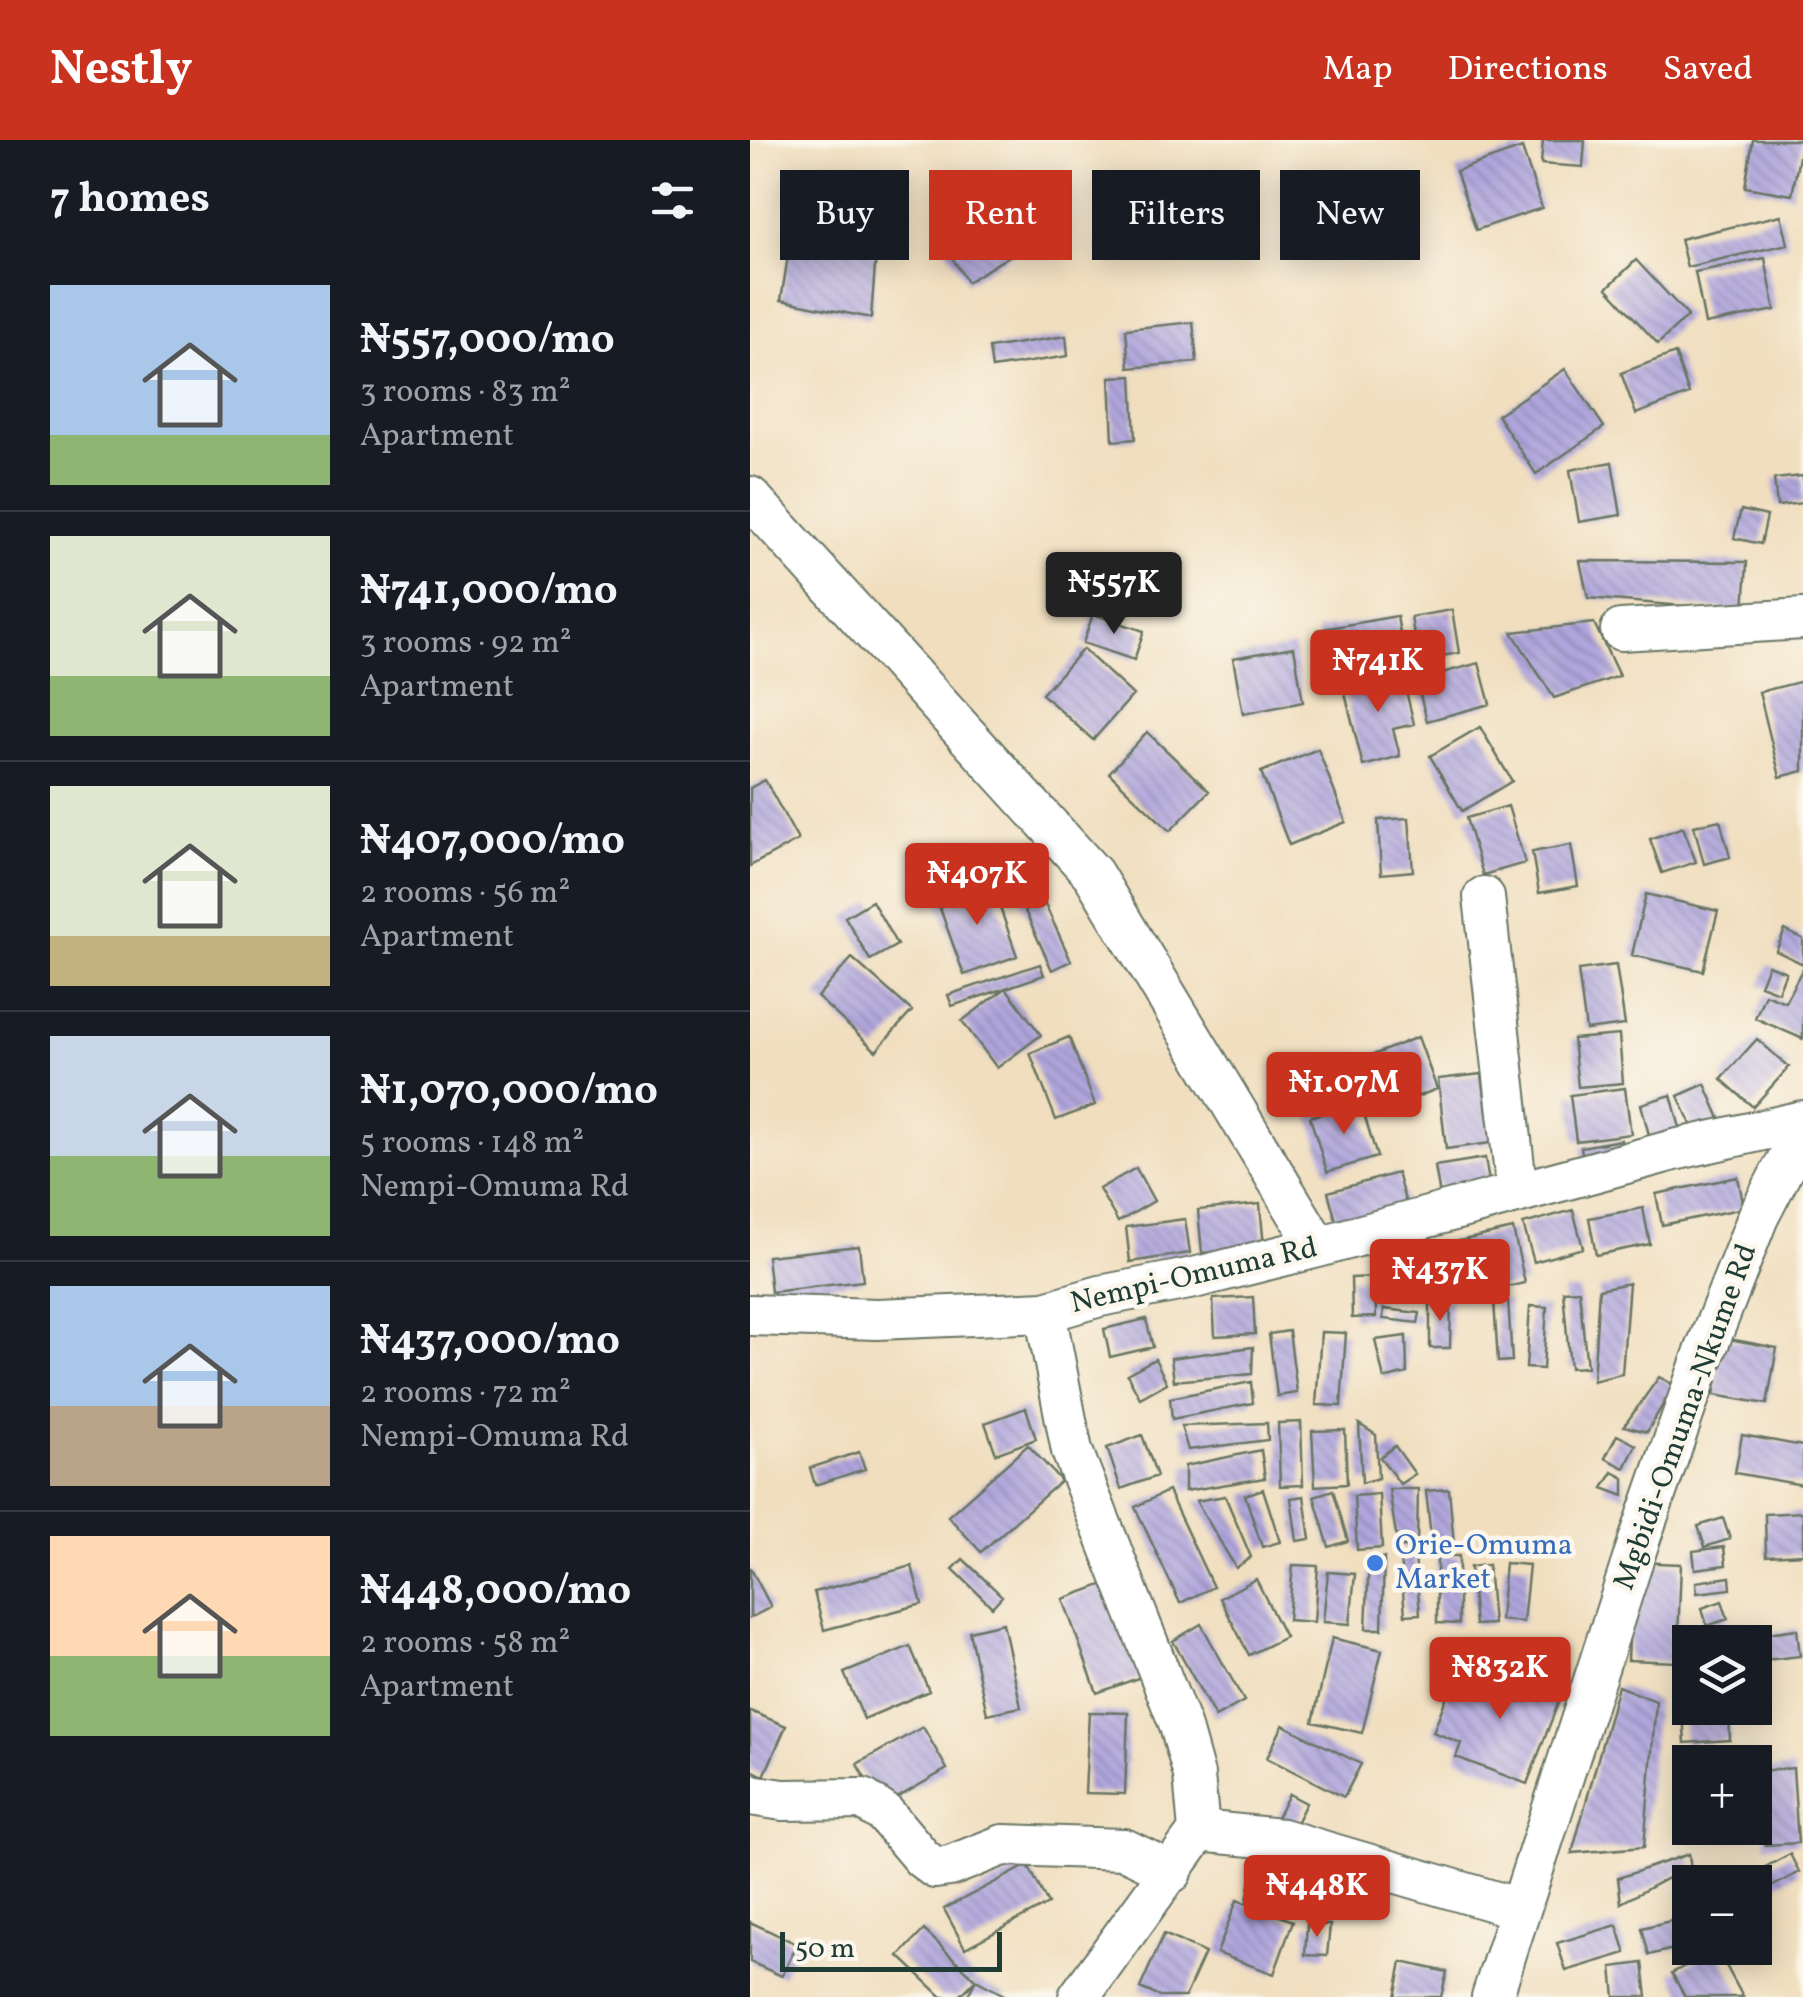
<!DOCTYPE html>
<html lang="en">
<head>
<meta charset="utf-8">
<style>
  :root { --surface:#171b24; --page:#20242c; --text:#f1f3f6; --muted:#9ea1a6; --line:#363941; --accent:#c8321e }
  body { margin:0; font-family:Vollkorn,serif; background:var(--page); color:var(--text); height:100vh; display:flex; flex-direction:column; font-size:38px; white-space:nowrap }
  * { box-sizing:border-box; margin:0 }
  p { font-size:32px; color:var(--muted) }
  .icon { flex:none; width:55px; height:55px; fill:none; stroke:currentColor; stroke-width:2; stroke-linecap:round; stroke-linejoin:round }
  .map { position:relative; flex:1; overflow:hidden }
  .details { display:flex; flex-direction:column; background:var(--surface); width:750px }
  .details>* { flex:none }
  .banner { position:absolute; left:30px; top:30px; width:872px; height:90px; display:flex; gap:20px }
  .fabs { position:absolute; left:922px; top:1485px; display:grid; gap:20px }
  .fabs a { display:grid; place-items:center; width:100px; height:100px; border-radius:0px; background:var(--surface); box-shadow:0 5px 25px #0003; font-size:50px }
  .scale { position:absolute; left:30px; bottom:25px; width:222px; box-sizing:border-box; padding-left:10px; border:5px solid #1f3d34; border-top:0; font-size:28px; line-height:35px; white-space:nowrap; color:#1f3d34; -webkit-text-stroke:8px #fbf7ec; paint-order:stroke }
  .price { position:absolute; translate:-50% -85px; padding:0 22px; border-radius:10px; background:var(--accent); color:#fff; font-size:32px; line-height:65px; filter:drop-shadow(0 2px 5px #0008) }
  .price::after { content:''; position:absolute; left:50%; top:60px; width:30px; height:22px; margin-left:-15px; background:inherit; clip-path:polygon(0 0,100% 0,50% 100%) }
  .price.active { background:#222; color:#fff }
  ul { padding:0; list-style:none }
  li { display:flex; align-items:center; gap:30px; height:250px; padding:0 50px }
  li+li { border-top:2px solid var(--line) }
  li span { display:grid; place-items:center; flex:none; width:280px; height:200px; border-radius:0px; color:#555 }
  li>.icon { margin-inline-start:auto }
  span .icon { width:120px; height:120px; fill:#fffc; stroke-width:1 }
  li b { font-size:42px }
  h2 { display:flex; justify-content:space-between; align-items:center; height:120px; padding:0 50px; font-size:42px }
  .chip { padding:0 35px; border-radius:0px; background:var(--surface); box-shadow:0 5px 25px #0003; font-size:35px; line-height:90px }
  .chip.active { background:var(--accent); color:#fff }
  header { display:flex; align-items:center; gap:60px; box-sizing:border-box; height:140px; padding:0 50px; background:var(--accent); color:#fff }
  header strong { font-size:48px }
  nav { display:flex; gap:55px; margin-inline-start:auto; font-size:35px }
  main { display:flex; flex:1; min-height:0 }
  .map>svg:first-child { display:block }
</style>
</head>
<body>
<header>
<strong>Nestly</strong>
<nav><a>Map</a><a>Directions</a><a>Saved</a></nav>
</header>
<main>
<section class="details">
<h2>7 homes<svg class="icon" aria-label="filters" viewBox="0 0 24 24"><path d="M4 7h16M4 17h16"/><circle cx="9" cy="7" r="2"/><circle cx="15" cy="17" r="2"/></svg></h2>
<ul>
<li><span style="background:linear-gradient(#a9c7e8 75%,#8fb573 0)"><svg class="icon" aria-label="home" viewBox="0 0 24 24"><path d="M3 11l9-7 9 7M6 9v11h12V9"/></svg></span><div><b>₦557,000/mo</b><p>3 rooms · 83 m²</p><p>Apartment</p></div></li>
<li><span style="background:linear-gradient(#dfe7d0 70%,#8fb573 0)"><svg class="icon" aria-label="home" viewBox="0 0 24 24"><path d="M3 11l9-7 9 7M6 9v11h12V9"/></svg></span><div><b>₦741,000/mo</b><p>3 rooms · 92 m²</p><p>Apartment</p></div></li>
<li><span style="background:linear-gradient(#dfe7d0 75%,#c2b280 0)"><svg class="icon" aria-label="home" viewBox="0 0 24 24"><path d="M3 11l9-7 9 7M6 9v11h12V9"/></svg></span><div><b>₦407,000/mo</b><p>2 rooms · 56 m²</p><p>Apartment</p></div></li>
<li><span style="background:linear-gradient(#c9d6e8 60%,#8fb573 0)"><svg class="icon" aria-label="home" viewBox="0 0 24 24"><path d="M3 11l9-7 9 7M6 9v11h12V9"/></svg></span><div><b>₦1,070,000/mo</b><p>5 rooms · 148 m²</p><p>Nempi-Omuma Rd</p></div></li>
<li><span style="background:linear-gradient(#a9c7e8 60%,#b9a48a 0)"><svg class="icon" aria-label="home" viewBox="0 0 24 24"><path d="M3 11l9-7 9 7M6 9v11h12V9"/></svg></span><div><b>₦437,000/mo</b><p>2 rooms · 72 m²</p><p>Nempi-Omuma Rd</p></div></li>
<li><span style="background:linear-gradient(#ffd9b3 60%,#8fb573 0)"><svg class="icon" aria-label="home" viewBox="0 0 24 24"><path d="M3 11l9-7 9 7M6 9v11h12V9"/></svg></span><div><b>₦448,000/mo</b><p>2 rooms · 58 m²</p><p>Apartment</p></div></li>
</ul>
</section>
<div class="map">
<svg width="1053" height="1857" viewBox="0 0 1053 1857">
  <defs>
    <pattern id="building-back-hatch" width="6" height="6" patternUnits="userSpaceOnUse" patternTransform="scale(2.5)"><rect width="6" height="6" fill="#b0a6dd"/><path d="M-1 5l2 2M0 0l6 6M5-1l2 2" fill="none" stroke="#8f88b4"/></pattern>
  </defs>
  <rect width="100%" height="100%" fill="#fbf7ec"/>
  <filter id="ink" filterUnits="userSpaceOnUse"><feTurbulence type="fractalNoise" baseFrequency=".01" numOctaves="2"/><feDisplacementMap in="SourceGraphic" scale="20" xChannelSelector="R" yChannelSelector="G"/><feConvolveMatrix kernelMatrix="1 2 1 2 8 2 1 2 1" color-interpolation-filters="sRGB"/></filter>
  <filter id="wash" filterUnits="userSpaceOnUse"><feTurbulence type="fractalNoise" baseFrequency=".0048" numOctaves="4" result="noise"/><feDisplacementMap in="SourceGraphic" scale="40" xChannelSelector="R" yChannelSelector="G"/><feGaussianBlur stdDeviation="2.25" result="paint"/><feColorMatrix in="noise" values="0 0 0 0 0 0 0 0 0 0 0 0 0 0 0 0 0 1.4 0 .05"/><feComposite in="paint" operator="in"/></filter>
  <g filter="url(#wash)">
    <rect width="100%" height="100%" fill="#f0debe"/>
    <g id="blocks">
      <path fill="url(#building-back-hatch)" d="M793 0H835L833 27 791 24Z
        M1003 0H1052L1042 55 995 47Z
        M772 8 792 68 726 90 706 31Z
        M133 40 134 58 49 65 48 47Z
        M241 75 264 113 217 142 194 104Z
        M1031 75 1038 104 937 127 930 99Z
        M43 85 127 100 121 178 31 160Z
        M1015 118 1025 170 955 184 945 132Z
        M886 120 938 176 908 204 857 148Z
        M443 182 447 222 379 228 376 189Z
        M316 196 318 216 242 228 239 208Z
        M925 213 939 254 886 274 871 233Z
        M815 229 854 287 786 334 747 275Z
        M382 236 385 299 363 301 360 237Z
        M862 322 871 375 829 382 820 330Z
        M1053 336V363L1027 366 1024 339Z
        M991 370 1017 376 1011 404 984 398Z
        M830 421 997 422 994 471 838 458Z
        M702 470 709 513 668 520 661 477Z
        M343 474 394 491 384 520 333 503Z
        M647 476 655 522 575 536 567 490Z
        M844 483 869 536 804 558 762 492Z
        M544 507 553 562 493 574 483 518Z
        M333 509 383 555 343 600 292 554Z
        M729 523 740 564 677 581 666 540Z
        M651 530 664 584 643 589 650 616 613 626 593 545Z
        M1053 541V631L1030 637 1009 552Z
        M730 587 762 641 712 671 680 616Z
        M397 592 459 651 420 691 359 633Z
        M568 609 596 682 539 705 511 632Z
        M15 640 48 700 0 726V648Z
        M758 666 775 723 733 735 716 678Z
        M659 678 663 731 631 734 628 680Z
        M970 680 980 717 954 724 944 686Z
        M933 687 946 722 912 733 900 699Z
        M821 705 828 746 789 753 782 712Z
        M278 727 321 821 302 830 259 736Z
        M241 742 267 816 214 835 187 760Z
        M896 754 968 771 953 831 882 815Z
        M122 761 147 805 120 820 95 777Z
        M1035 790 1053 799V824L1026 811Z
        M102 818 162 871 126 911 67 857Z
        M290 824 294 835 256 848 291 895 247 928 212 881 256 848 202 866 198 855Z
        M866 825 875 885 836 890 828 830Z
        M1018 825 1036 832 1028 852 1010 845Z
        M1053 828V899L1005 878 1015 854 1035 862Z
        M869 895 873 943 828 947 823 899Z
        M319 897 345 965 306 980 280 913Z
        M668 897 687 949 628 972 608 921Z
        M1007 899 1039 927 1003 967 971 939Z
        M732 934 741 1003 696 1009 688 939Z
        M955 944 972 983 946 995 928 956Z
        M875 948 881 994 826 1001 820 955Z
        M921 955 932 995 901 1003 891 964Z
        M610 961 627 1017 577 1032 560 977Z
        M871 1000 874 1018 834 1024 831 1007Z
        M735 1018 741 1054 691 1062 685 1026Z
        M386 1028 404 1061 368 1082 349 1049Z
        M647 1033 656 1064 587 1084 578 1052Z
        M988 1037 994 1068 912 1085 906 1054Z
        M510 1064 514 1107 452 1113 448 1070Z
        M893 1068 900 1104 846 1115 839 1078Z
        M823 1070 833 1108 784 1122 773 1084Z
        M435 1079 440 1113 380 1122 376 1087Z
        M763 1089 775 1143 711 1157 700 1103Z
        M109 1106 113 1141 21 1152 17 1116Z
        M687 1111 689 1144 638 1149 635 1115Z
        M625 1137 626 1177 602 1178 601 1138Z
        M879 1143 872 1234 843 1241 849 1149Z
        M829 1150 837 1227 820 1228 813 1151Z
        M503 1157 505 1194 465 1196 463 1159Z
        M758 1160 762 1221 748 1222 744 1161Z
        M680 1161H701L700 1208H680Z
        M780 1166 797 1167 793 1229 776 1228Z
        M634 1169 670 1173 668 1183 633 1179Z
        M396 1179 403 1207 360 1217 354 1189Z
        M539 1191 547 1253 527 1256 519 1194Z
        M571 1192 596 1193 591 1266 566 1265Z
        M656 1196 657 1233 634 1239 625 1200Z
        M974 1198 1027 1208 1017 1264 964 1255Z
        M503 1207 502 1234 424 1241 421 1218Z
        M405 1219 417 1243 390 1258 377 1234Z
        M909 1237 924 1245 897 1292 874 1286Z
        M501 1242 503 1263 422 1279 420 1258Z
        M276 1268 286 1299 246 1314 235 1283Z
        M551 1282 553 1345 530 1346 528 1283Z
        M517 1283 518 1300 438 1310 431 1286Z
        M609 1284 626 1295 628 1338 612 1343Z
        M595 1290 597 1344 565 1346 562 1291Z
        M392 1295 407 1336 371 1349 357 1308Z
        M867 1295 886 1305 875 1328 855 1318Z
        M992 1295 1053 1306V1345L985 1333Z
        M278 1305 311 1341 231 1412 198 1376Z
        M645 1306 665 1334 650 1344 630 1317Z
        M511 1310 515 1338 435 1351V1326Z
        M109 1312 115 1329 65 1345 60 1328Z
        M863 1332 874 1338V1356L853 1348Z
        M513 1349 530 1402 512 1407 495 1355Z
        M639 1349H668L667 1405 648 1408Z
        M699 1349 704 1405 682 1407 676 1351Z
        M583 1350 598 1401 579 1407 564 1356Z
        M418 1351 463 1447 430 1463 385 1367Z
        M629 1354 632 1408 607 1410 604 1356Z
        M475 1356 501 1417 486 1428 446 1361Z
        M554 1356 560 1399 547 1401 541 1358Z
        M1053 1372V1414L1016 1416 1015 1374Z
        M973 1378 980 1399 955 1407 948 1386Z
        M974 1407 976 1425 945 1429 943 1411Z
        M665 1416 670 1474 655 1475 650 1417Z
        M687 1416H709V1484L687 1483Z
        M619 1418H634L632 1489H616Z
        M213 1419 252 1456 242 1467 203 1429Z
        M883 1422 931 1424 927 1522 878 1520Z
        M755 1423 779 1425 773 1482 750 1480Z
        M543 1425 568 1426 564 1482 538 1480Z
        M738 1425 743 1484 725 1485 720 1427Z
        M162 1426 172 1464 74 1490 64 1452Z
        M0 1427 21 1467 0 1478Z
        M578 1432 605 1434 600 1484 573 1482Z
        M980 1437 981 1449 947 1453 946 1442Z
        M506 1439 535 1497 499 1515 470 1458Z
        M357 1443 391 1537 347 1553 313 1459Z
        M972 1461 978 1479 957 1486 952 1468Z
        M253 1483 271 1567 237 1574 219 1491Z
        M451 1484 494 1561 465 1577 423 1501Z
        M1047 1489 1050 1516 1005 1521V1502H997L996 1496Z
        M582 1498 632 1510 612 1593 563 1582Z
        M160 1506 179 1551 114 1579 94 1533Z
        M732 1523 812 1553 777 1644 706 1617 711 1603 683 1592 700 1548 720 1556Z
        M931 1542H940V1568H979L980 1600 935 1603Z
        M868 1546 906 1561 894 1707 822 1713Z
        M0 1571 36 1586 14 1636 0 1629Z
        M339 1572 378 1573 375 1654 335 1653Z
        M533 1585 611 1624 594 1657 517 1618Z
        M173 1587 197 1629 131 1667 107 1624Z
        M1043 1628 1048 1703 1015 1705 1011 1631Z
        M539 1654 556 1663 543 1689 526 1680Z
        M939 1714 941 1730 929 1732 871 1763 868 1738Z
        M1040 1714 1049 1732 1005 1756V1742H987Z
        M278 1725 298 1764 215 1808 194 1769Z
        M502 1733 549 1742 543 1770 497 1761Z
        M487 1760 543 1781 524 1834 467 1813Z
        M940 1776V1805L899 1815 892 1788Z
        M0 1782 47 1804 32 1836 0 1822Z
        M557 1784 580 1785 577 1816 555 1815Z
        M867 1785 876 1813 816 1831 807 1803Z
        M174 1790 226 1840 209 1857H192L149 1816Z
        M414 1794 455 1813 435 1857H411L390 1848Z
        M967 1809 993 1857H935L922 1833Z
        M652 1822 697 1832 691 1857H645Z
        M893 1823 897 1857H865L862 1827Z
        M226 1840 258 1857H217Z"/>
    </g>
  </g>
  <g filter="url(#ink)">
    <use href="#blocks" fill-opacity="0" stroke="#687564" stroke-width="2.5"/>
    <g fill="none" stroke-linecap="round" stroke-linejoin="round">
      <defs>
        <path id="minor" d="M0 357 343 734 568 1107
          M871 490 1053 479
          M734 757 767 1053
          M295 1172 322 1311 430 1585 444 1635 449 1691 329 1857
          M0 1175 127 1179 295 1172 350 1156 444 1138 568 1107 924 1010 1053 981
          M0 1655 33 1660 113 1659 135 1674 172 1718 185 1728 200 1726 253 1705 374 1709 422 1732
          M449 1691 532 1699 770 1769
          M742 1857 889 1401 953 1217 1008 1077 1053 990"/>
      </defs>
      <use href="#minor" stroke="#687564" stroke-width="44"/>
      <use href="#minor" stroke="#fff" stroke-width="40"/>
    </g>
  </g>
  <circle fill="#3f7fe0" stroke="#fbf7ec" stroke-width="4" cx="625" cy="1423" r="10"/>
  <g text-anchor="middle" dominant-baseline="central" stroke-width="9" stroke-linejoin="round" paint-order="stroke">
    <g font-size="30" fill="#1f3d34" stroke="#fbf7ec">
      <text transform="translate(444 1136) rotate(-13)">Nempi-Omuma Rd</text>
      <text transform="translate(936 1277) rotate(-70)">Mgbidi-Omuma-Nkume Rd</text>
    </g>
    <g font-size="30" fill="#366cbe" stroke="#fbf7ec" text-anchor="start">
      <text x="645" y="1406">Orie-Omuma<tspan x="645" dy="34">Market</tspan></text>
    </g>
  </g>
</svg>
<div class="fabs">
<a><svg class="icon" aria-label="layers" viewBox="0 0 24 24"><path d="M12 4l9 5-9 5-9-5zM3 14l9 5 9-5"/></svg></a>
<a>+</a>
<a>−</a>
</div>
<div class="scale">50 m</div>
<b class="price active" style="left:364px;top:497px">₦557K</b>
<b class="price" style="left:628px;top:575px">₦741K</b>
<b class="price" style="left:227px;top:788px">₦407K</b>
<b class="price" style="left:594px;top:997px">₦1.07M</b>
<b class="price" style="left:690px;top:1184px">₦437K</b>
<b class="price" style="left:750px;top:1582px">₦832K</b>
<b class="price" style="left:567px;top:1800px">₦448K</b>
<div class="banner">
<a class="chip">Buy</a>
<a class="chip active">Rent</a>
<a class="chip">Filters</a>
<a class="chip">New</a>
</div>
</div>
</main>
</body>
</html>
